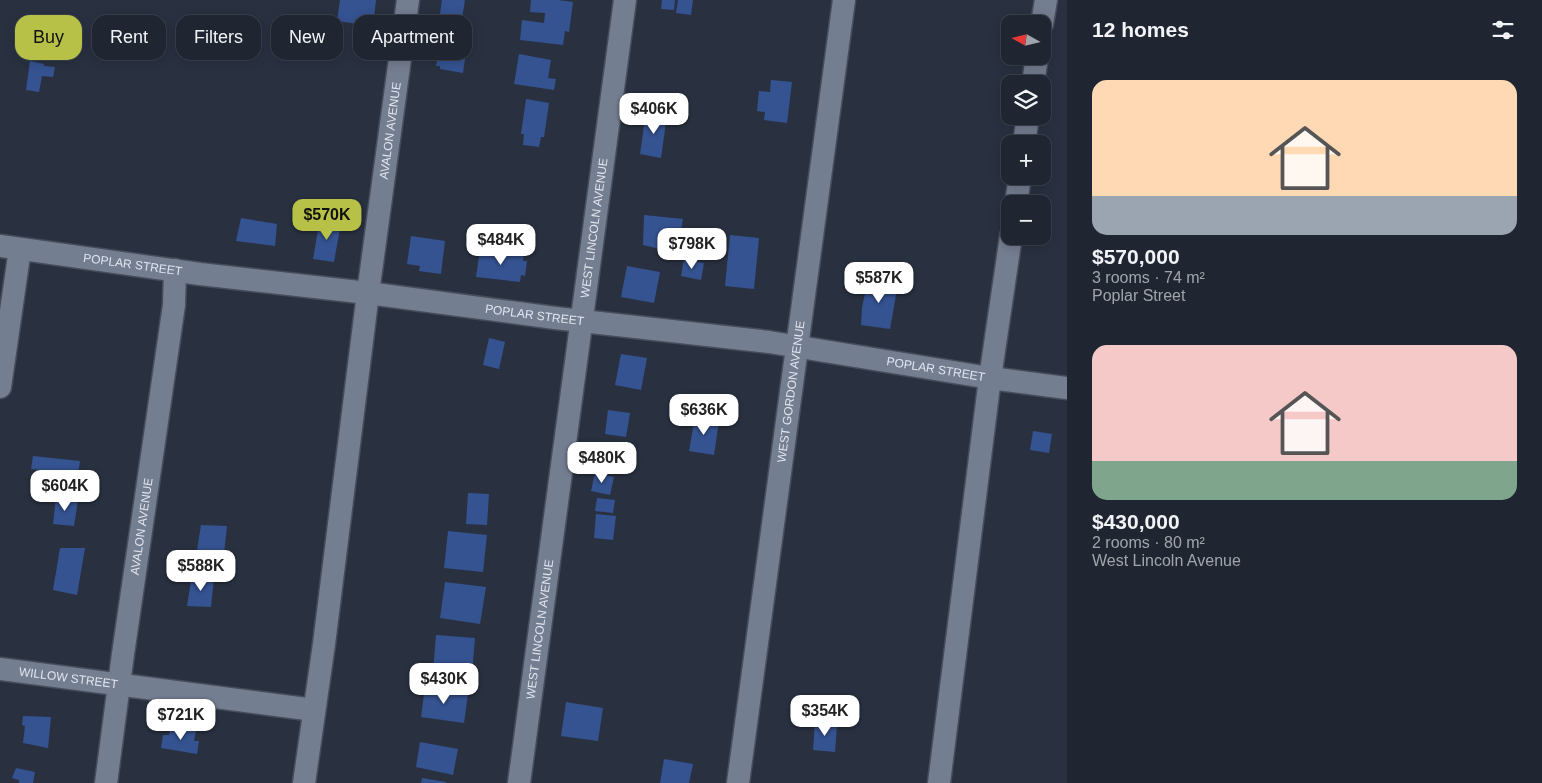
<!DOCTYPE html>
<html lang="en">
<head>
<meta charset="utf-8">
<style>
  :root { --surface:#1f2531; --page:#2c313d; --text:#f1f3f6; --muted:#a1a5ab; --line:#3c424d; --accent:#b7c148 }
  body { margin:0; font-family:Helvetica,sans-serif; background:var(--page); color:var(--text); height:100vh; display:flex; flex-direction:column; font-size:19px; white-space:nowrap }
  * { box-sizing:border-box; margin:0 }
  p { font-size:16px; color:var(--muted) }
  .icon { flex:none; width:28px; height:28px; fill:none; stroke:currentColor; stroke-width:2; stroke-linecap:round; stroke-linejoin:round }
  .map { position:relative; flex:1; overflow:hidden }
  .drawer { display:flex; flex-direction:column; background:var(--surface); width:475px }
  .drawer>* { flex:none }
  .top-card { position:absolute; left:15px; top:15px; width:475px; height:45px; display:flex; gap:10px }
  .needle { width:32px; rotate:278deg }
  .buttons { position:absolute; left:1001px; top:15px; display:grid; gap:10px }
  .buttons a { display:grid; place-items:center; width:50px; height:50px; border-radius:10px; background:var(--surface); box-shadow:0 2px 12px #0003,0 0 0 1px var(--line); font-size:25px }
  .price { position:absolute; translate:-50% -42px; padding:0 11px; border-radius:10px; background:#fff; color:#222; font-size:16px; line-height:32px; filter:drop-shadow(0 1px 2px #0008) }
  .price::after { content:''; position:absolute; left:50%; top:30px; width:15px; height:11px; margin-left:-8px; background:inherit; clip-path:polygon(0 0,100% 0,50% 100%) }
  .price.selected { background:var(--accent); color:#111 }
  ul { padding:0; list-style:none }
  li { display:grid; align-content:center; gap:10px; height:265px; padding:0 25px }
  li span { display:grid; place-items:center; height:155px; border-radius:15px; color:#555 }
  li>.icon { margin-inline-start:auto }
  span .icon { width:90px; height:90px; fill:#fffc; stroke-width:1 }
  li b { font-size:21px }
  h2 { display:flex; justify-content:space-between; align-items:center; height:60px; padding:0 25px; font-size:21px }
  .tag { padding:0 18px; border-radius:15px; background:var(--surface); box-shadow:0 2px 12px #0003,0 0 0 1px var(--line); font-size:18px; line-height:45px }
  .tag.selected { background:var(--accent); color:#111 }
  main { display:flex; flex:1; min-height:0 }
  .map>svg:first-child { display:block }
</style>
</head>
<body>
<main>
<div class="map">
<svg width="1067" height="783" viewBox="0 0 1067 783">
  <rect width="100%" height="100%" fill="#293141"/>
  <path fill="#355391" d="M340 0H376L373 26 337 21Z
    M442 0H465L460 31 438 27Z
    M531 0H558L573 2 569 32 565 31 563 45 520 40 522 20 544 23 545 13 530 12Z
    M662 0H675L674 10 661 9Z
    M678 0H693L691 15 676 13Z
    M43 21 72 23 69 45 41 42Z
    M444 41 467 45 463 73 440 69V66H436L439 51H443Z
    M519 54 551 60 548 78 556 79 554 90 514 84Z
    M30 61 44 64V66L55 67 53 77 42 76 39 92 26 90Z
    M771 80 792 82 787 123 764 120 765 112 757 111 759 91 770 92Z
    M526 99 549 103 544 137H541L539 147 523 145 524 134H521Z
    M646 112 667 115 661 158 640 154Z
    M644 215 683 219 677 253 643 245Z
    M241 218 277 224 275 246 236 241Z
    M320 219 341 223 334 262 313 259Z
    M730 235 759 238 754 289 725 286Z
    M411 236 445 241 441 274 419 271 420 266 407 264Z
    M480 249 524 254 523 261H527L525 276 521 275 520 282 476 277Z
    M684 259 704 263 701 280 681 276Z
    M627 266 660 272 654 303 621 297Z
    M868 279 898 284 890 329 861 325 862 308Z
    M489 338 505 342 499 369 483 365Z
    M621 354 647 358 641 390 615 385Z
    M608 410 630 413 626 437 605 434Z
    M695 417 719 421 714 455 689 451Z
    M1033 431 1052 434 1049 453 1030 450Z
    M33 456 80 461 78 474 31 469Z
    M595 473 614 477 610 495 591 491Z
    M468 493 489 494 487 525 466 524Z
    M56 498 78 500 74 526 53 524Z
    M597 498 615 500 613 513 595 511Z
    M596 514 616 516 613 540 594 538Z
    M201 525 227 526 224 553 197 550Z
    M448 531 487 535 483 572 444 568Z
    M60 548H85L77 595 53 590Z
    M192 575 214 578 211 607 187 606Z
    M445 582 486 587 480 624 440 618Z
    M436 635 475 638 472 674 433 671Z
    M425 687 468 694 464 723 421 717Z
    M566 702 603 708 598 741 561 736Z
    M23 716 51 717 48 748 23 743 25 726 22 725Z
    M815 722 837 724 835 752 813 750Z
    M171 727 196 731 194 741H199L197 754 161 748 163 735H169Z
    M420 742 458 749 453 775 416 767Z
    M664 759 693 764 689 783H660Z
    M16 768 35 772 33 783H19V780L12 778Z
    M422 778 446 782V783H421Z"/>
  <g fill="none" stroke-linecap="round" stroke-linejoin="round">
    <defs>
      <g id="minor">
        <path d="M1042 24 1046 0"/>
        <path d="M1033 84 1037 56"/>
        <path d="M1024 144 1028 116"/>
        <path d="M1016 204 1020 176"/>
        <path id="s1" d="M0 246 200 274 368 293 555 318 769 342 990 378 1067 388"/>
        <path d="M0 387 20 249"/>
        <path id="s2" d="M0 669 314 710"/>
        <path id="s3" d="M106 783 123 654 174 305 175 270"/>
        <path id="s4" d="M304 783 324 644 368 293 408 0"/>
        <path id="s5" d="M519 783 625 0"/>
        <path id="s6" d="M738 783 844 0"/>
        <path d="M939 783 990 378 1011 236"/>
      </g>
    </defs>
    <use href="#minor" stroke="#474d5b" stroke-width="25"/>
    <use href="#minor" stroke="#747e91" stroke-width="22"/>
  </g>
  <g text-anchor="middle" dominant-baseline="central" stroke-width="4.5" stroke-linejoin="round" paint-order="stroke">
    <g font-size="12" fill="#e0e5ef" stroke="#151920">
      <text stroke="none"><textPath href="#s4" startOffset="658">AVALON AVENUE</textPath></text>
      <text stroke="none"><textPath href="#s5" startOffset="560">WEST LINCOLN AVENUE</textPath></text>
      <text stroke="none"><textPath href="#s1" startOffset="134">POPLAR STREET</textPath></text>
      <text stroke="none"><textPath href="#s1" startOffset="539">POPLAR STREET</textPath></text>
      <text stroke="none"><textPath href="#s1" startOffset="944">POPLAR STREET</textPath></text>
      <text stroke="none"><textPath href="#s6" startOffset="395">WEST GORDON AVENUE</textPath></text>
      <text stroke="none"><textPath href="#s3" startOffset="259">AVALON AVENUE</textPath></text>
      <text stroke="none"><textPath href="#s5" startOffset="155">WEST LINCOLN AVENUE</textPath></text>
      <text stroke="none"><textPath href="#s2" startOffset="69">WILLOW STREET</textPath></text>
    </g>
  </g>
</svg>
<div class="buttons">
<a><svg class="needle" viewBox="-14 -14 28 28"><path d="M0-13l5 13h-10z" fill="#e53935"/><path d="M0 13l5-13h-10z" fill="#a1a5ab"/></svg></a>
<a><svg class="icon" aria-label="layers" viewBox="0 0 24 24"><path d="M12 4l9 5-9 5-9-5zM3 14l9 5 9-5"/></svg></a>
<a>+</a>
<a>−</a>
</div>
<b class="price" style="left:654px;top:135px">$406K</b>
<b class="price selected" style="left:327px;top:241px">$570K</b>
<b class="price" style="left:501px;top:266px">$484K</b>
<b class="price" style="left:692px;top:270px">$798K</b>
<b class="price" style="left:879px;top:304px">$587K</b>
<b class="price" style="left:704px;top:436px">$636K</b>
<b class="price" style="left:602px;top:484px">$480K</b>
<b class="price" style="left:65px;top:512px">$604K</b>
<b class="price" style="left:201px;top:592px">$588K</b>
<b class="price" style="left:444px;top:705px">$430K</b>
<b class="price" style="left:825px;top:737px">$354K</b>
<b class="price" style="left:181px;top:741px">$721K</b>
<div class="top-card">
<a class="tag selected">Buy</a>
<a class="tag">Rent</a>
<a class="tag">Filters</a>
<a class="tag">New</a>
<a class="tag">Apartment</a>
</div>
</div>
<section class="drawer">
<h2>12 homes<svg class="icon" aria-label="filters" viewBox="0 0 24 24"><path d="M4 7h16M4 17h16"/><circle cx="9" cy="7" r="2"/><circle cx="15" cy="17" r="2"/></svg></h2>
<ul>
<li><span style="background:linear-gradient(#ffd9b3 75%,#9aa5b1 0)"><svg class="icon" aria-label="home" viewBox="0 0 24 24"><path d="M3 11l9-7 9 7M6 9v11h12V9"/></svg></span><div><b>$570,000</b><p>3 rooms · 74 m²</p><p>Poplar Street</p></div></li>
<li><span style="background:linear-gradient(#f6c9c9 75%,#7fa58c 0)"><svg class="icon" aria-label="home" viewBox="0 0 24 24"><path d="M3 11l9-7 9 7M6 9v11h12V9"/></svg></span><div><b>$430,000</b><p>2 rooms · 80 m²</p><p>West Lincoln Avenue</p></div></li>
</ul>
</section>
</main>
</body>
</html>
